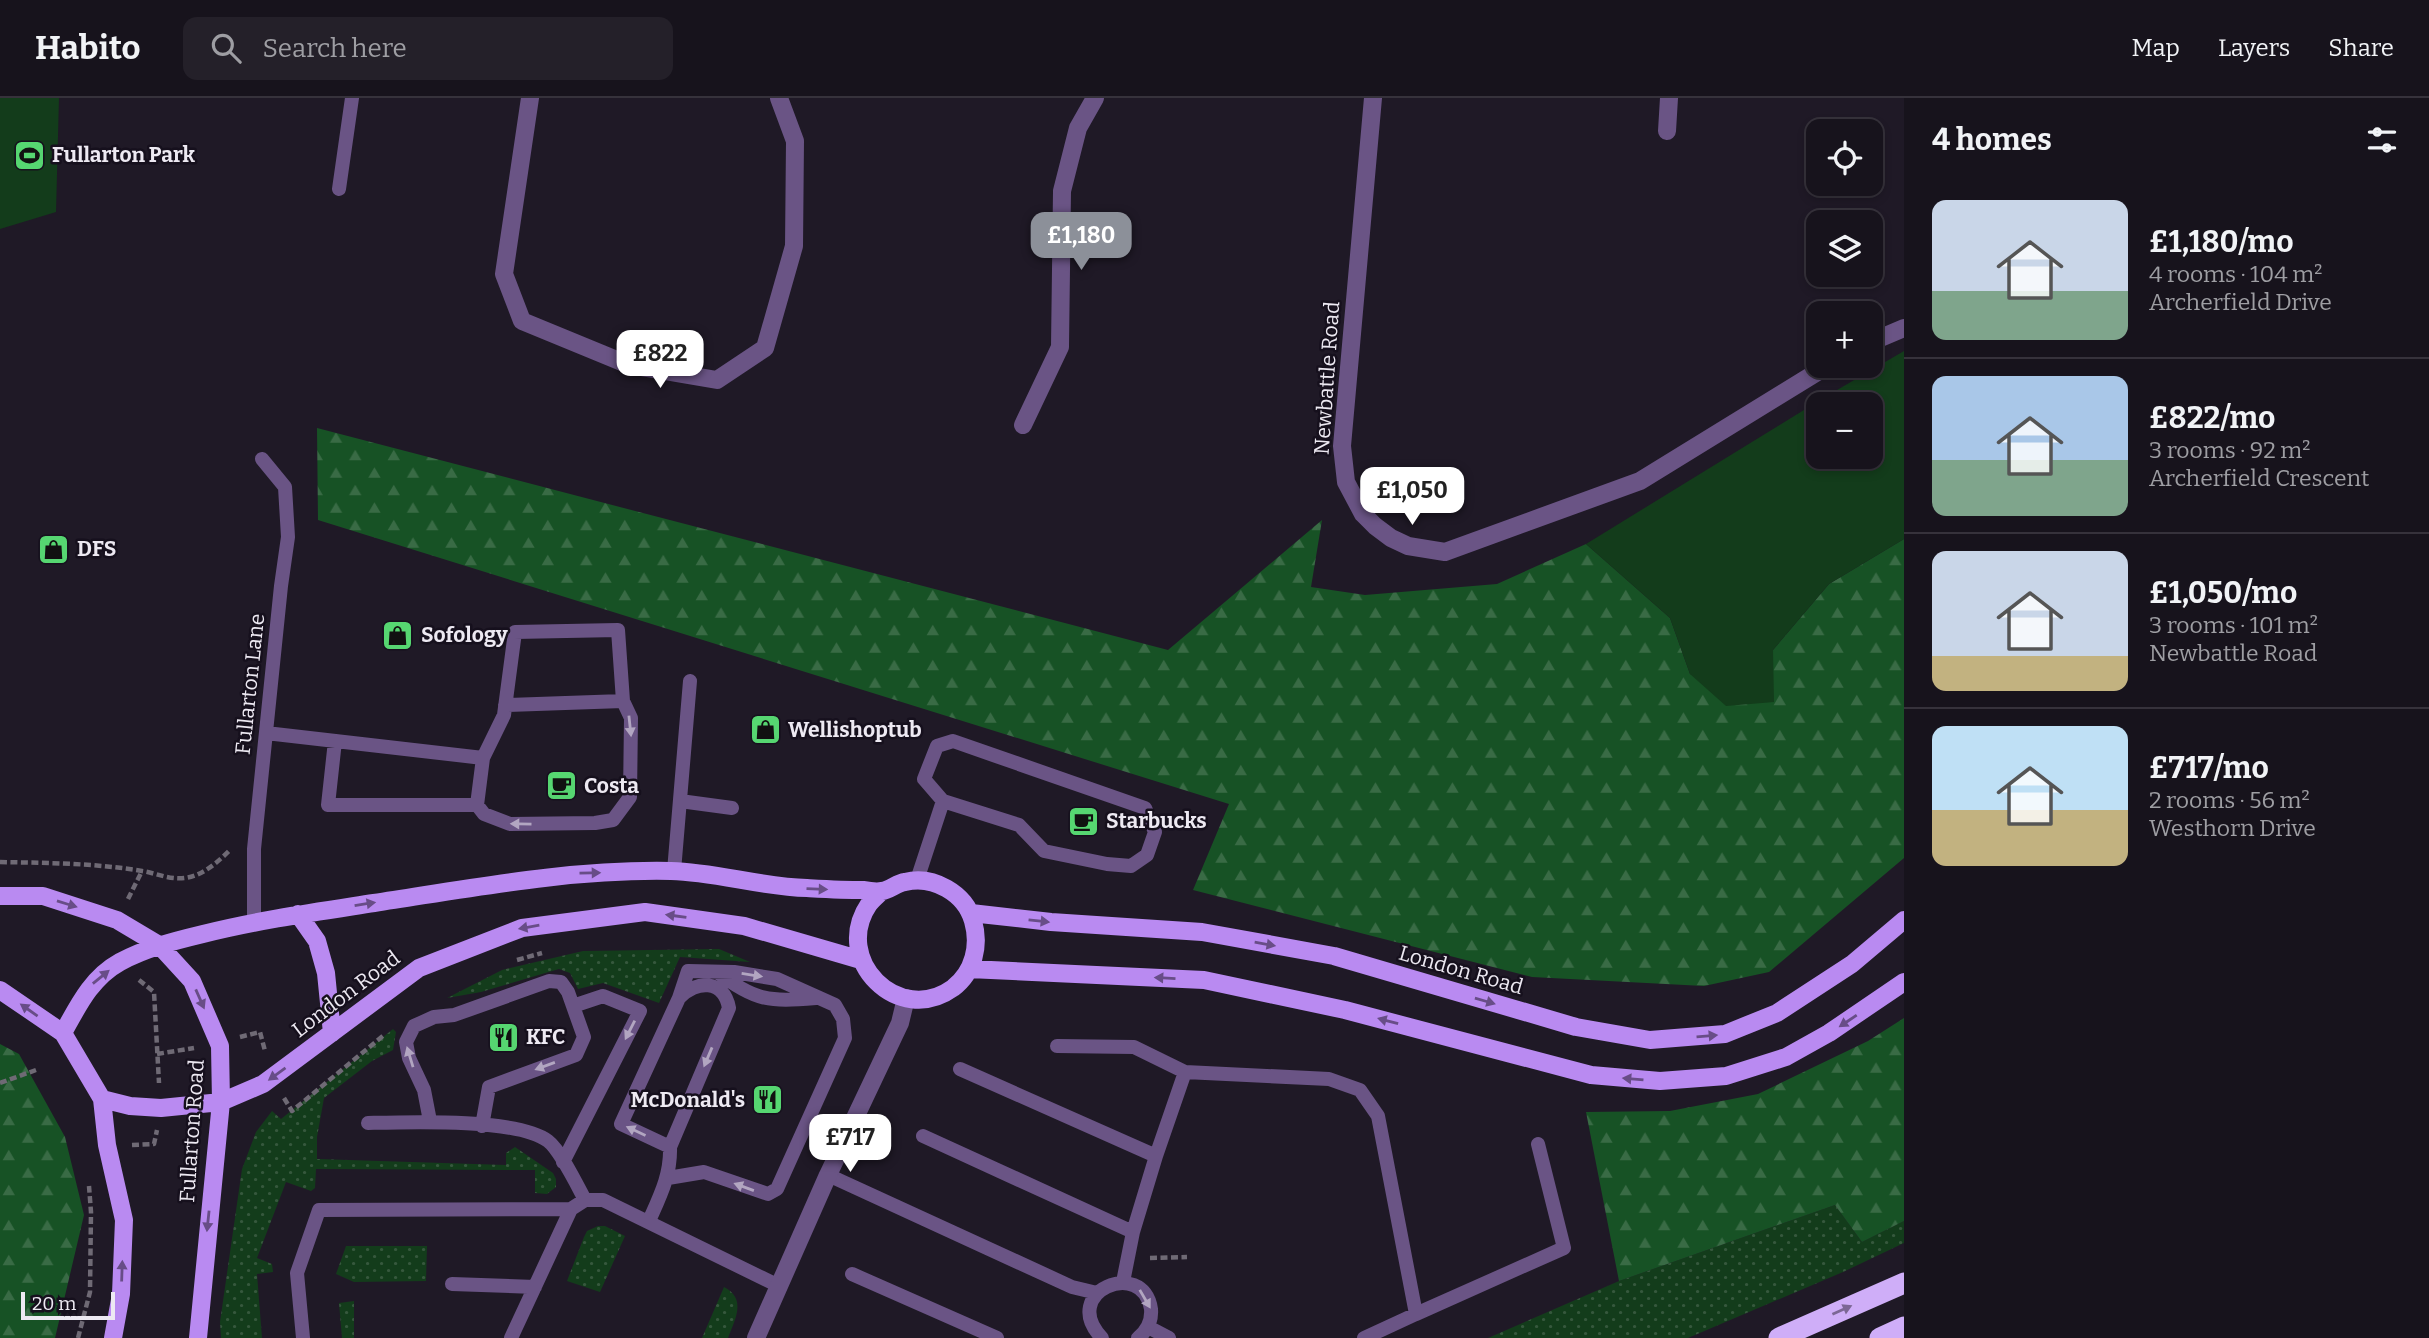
<!DOCTYPE html>
<html lang="en">
<head>
<meta charset="utf-8">
<style>
  :root { --surface:#17131c; --page:#242029; --text:#f1f3f6; --muted:#9e9ea3; --line:#36323b; --accent:#8c9099 }
  body { margin:0; font-family:Bitter,serif; background:var(--page); color:var(--text); height:100vh; display:flex; flex-direction:column; font-size:26px; white-space:nowrap }
  * { box-sizing:border-box; margin:0 }
  p { font-size:23px; color:var(--muted) }
  .icon { flex:none; width:38px; height:38px; fill:none; stroke:currentColor; stroke-width:2; stroke-linecap:round; stroke-linejoin:round }
  .map { position:relative; flex:1; overflow:hidden }
  .drawer { display:flex; flex-direction:column; background:var(--surface); width:525px }
  .drawer>* { flex:none }
  .tools { position:absolute; left:1806px; top:21px; display:grid; gap:14px }
  .tools a { display:grid; place-items:center; width:77px; height:77px; border-radius:14px; background:var(--surface); box-shadow:0 4px 10px #0003,0 0 0 2px var(--line); font-size:35px }
  .scale { position:absolute; left:21px; bottom:18px; width:94px; box-sizing:border-box; padding-left:7px; border:4px solid #ede9f2; border-top:0; font-size:19px; line-height:24px; white-space:nowrap; color:#ede9f2; -webkit-text-stroke:5px #16101d; paint-order:stroke }
  .price { position:absolute; translate:-50% -60px; padding:0 16px; border-radius:14px; background:#fff; color:#222; font-size:23px; line-height:46px; filter:drop-shadow(0 2px 4px #0008) }
  .price::after { content:''; position:absolute; left:50%; top:42px; width:21px; height:16px; margin-left:-10px; background:inherit; clip-path:polygon(0 0,100% 0,50% 100%) }
  .price.active { background:var(--accent); color:#fff }
  ul { padding:0; list-style:none }
  li { display:flex; align-items:center; gap:21px; height:175px; padding:0 28px }
  li+li { border-top:2px solid var(--line) }
  li span { display:grid; place-items:center; flex:none; width:196px; height:140px; border-radius:14px; color:#555 }
  li>.icon { margin-inline-start:auto }
  span .icon { width:84px; height:84px; fill:#fffc; stroke-width:1 }
  li b { font-size:30px }
  h2 { display:flex; justify-content:space-between; align-items:center; height:84px; padding:0 28px; font-size:30px }
  header { display:flex; align-items:center; gap:42px; box-sizing:border-box; height:98px; padding:0 35px; background:var(--surface); border-bottom:2px solid var(--line) }
  header strong { font-size:33px }
  nav { display:flex; gap:38px; margin-inline-start:auto; font-size:24px }
  .search { width:490px; height:63px; background:var(--page); display:flex; align-items:center; gap:18px; box-sizing:border-box; padding:0 24px; border-radius:14px; color:var(--muted); font-size:26px }
  main { display:flex; flex:1; min-height:0 }
  .map>svg:first-child { display:block }
</style>
</head>
<body>
<header>
<strong>Habito</strong>
<div class="search"><svg class="icon" aria-label="search" viewBox="0 0 24 24"><circle cx="10" cy="10" r="6"/><path d="M15 15l6 6"/></svg>Search here</div>
<nav><a>Map</a><a>Layers</a><a>Share</a></nav>
</header>
<main>
<div class="map">
<svg width="1904" height="1240" viewBox="0 0 1904 1240">
  <defs>
    <pattern id="grass-dots" width="8" height="8" patternUnits="userSpaceOnUse" patternTransform="scale(1.75)"><rect width="8" height="8" fill="#133c1b"/><path d="M2 2h.1M6 6h.1" fill="none" stroke="#36583d" stroke-width="1.8" stroke-linecap="round"/></pattern>
    <pattern id="forest-firs" width="22" height="20" patternUnits="userSpaceOnUse" patternTransform="scale(1.75)"><rect width="22" height="20" fill="#175225"/><path d="M5 1l3.5 6h-7zM16 11l3.5 6h-7z" fill="#396b45"/></pattern>
  </defs>
  <rect width="100%" height="100%" fill="#1f1926"/>
  <path fill="url(#grass-dots)" d="M719 851 750 864 680 859 659 905 603 885 578 891 570 875 559 871 481 894 447 900 502 872 583 853Z
    M393 931 396 934 393 952 372 963 324 1000 317 1039V1061L506 1067V1055L515 1049 553 1075 556 1081V1089L547 1096 535 1095V1072L316 1071 315 1090 311 1093 286 1084 257 1160 272 1166 273 1174 257 1176 262 1240H221L220 1224 242 1071 256 1034 272 1013 281 1021Z
    M1835 1107 1862 1144 1904 1123V1145L1843 1174 1688 1240H1488L1619 1183Z
    M598 1128H605L625 1138 600 1194 567 1183 584 1139 587 1133Z
    M346 1148H427L426 1183 354 1184 336 1176Z
    M724 1189C747 1201 735 1221 728 1240H702Z
    M354 1203V1240H342L339 1205Z"/>
  <path fill="url(#forest-firs)" d="M317 330 1168 552 1322 422 1311 489 1365 497 1497 486 1586 446 1670 520 1690 576 1773 604V552L1829 486 1904 441V760L1769 874 1704 888 1532 879 1193 792 1229 706 318 422Z
    M1904 920V1123L1862 1144 1835 1107 1619 1183 1586 1014 1670 1013 1758 996 1868 943Z
    M0 946 19 956 65 1039 84 1117 55 1240H0Z"/>
  <path fill="#133c1b" fill-rule="evenodd" d="M0 0H59L56 114 0 131Z
    M1904 253V441L1829 486 1773 552 1774 604 1726 608 1690 576 1670 520 1586 446 1825 299ZM1818 306H1871V359H1818Z"/>
  <g fill="none" stroke-linecap="round" stroke-linejoin="round">
    <path stroke="#6f6a75" stroke-width="4.5" stroke-dasharray="7 3.5" stroke-linecap="butt" d="M0 764C47 765 95 765 142 773 156 775 169 782 185 780 202 778 218 764 230 752
      M128 801 142 773
      M517 862 542 855
      M139 882 154 894 159 985
      M240 939 260 934 265 953
      M157 956 194 950
      M0 985 36 972
      M284 1000 292 1013 384 937
      M132 1047 154 1046 157 1032
      M1150 1160 1187 1159
      M78 1240 90 1194 91 1114 89 1088"/>
    <path stroke="#6a5485" stroke-width="14" d="M339 91 352 0
      M266 635 483 660
      M335 643 328 707H477L484 716 510 726 595 725 613 722 630 699 631 620 623 603
      M953 643 1145 710 1155 734 1147 757 1131 768 1107 766 1044 753 1019 727 943 703 924 681 937 648Z
      M680 703 732 710
      M477 707 483 660 504 617 515 534 618 532 623 603 505 607
      M674 773 690 583
      M917 782 943 703
      M254 823V751L281 488 288 439 285 389 262 361
      M717 874C755 903 769 904 816 900
      M1057 948 1134 949 1185 974 1156 1058
      M960 971 1156 1058 1133 1134 1123 1184
      M1185 974 1329 981 1360 992 1378 1018 1416 1216 1364 1240
      M430 1023 424 992 409 960 406 944 414 928 434 919 454 917 549 883 561 884 568 894 584 939 576 957 489 989 482 1028
      M368 1025C408 1024 517 1020 548 1043 560 1052 577 1087 585 1102
      M923 1038 1133 1134
      M563 1064 640 913 603 898 573 908
      M828 1077 1072 1189 1097 1195
      M668 1080 704 1074 768 1096 777 1091 845 940 843 921 835 907 777 881 734 874 688 873 679 900
      M649 1123C660 1098 671 1077 670 1049L621 1026 679 900C696 882 724 881 729 910L670 1049
      M852 1176 997 1240
      M452 1186 535 1189
      M1416 1216 1564 1150 1538 1046
      M1148 1229 1169 1240
      M303 1240 297 1175 319 1112 571 1111
      M511 1240 571 1111 585 1102H603L779 1188
      M1102 1240C1058 1194 1143 1159 1151 1211 1152 1223 1147 1233 1138 1240"/>
    <path stroke="#6a5485" stroke-width="18" d="M530 0 504 176 522 223 629 267 717 282 765 250 794 148 795 43 779 0
      M1373 0 1342 348 1346 384 1363 416 1375 428 1391 440 1408 448 1445 454 1640 383 1827 268
      M1667 33 1669 0
      M1871 244 1904 230
      M1023 327 1060 249 1062 93 1078 30 1095 0
      M756 1240 828 1077 900 925 906 900"/>
    <path stroke="#b98af1" stroke-width="18" d="M0 798H43L117 822 159 847 192 883 220 948 221 1004 198 1240
      M971 815 1051 824 1202 834 1334 858 1576 929 1650 942 1725 936 1777 915 1852 866 1904 822
      M298 816 317 843 326 875 332 935
      M969 871 1204 882 1345 912 1591 977 1660 983 1726 978 1786 959 1829 935 1904 884
      M0 892 63 935 102 1001 130 1008 161 1010 221 1004 263 986 419 870 522 830 645 814 744 828 861 862
      M63 935C78 908 91 880 120 864 146 850 174 843 203 836 259 822 316 814 374 805 473 790 571 771 671 773 716 774 761 789 807 790 826 791 844 792 863 792 869 793 876 794 882 793 890 792 897 785 905 784 933 777 965 795 973 823 980 847 974 874 953 890 899 929 831 862 869 806 872 802 878 797 882 793
      M102 1001 107 1047 124 1122 121 1196 113 1240"/>
    <path stroke="#cfaef8" stroke-width="21" d="M1779 1240 1904 1185
      M1880 1240 1904 1229"/>
  </g>
  <defs><path id="oneway-solid" d="M-6-.8H1V-3.2L6.5 0L1 3.2V.8H-6Z" transform="scale(1.75)"/></defs>
  <g fill="#b2a6c1">
    <use href="#oneway-solid" transform="translate(630 628) rotate(84)"/>
    <use href="#oneway-solid" transform="translate(521 726) rotate(-179)"/>
    <use href="#oneway-solid" transform="translate(752 877) rotate(9)"/>
    <use href="#oneway-solid" transform="translate(630 932) rotate(117)"/>
    <use href="#oneway-solid" transform="translate(410 959) rotate(-107)"/>
    <use href="#oneway-solid" transform="translate(708 959) rotate(113)"/>
    <use href="#oneway-solid" transform="translate(545 968) rotate(160)"/>
    <use href="#oneway-solid" transform="translate(636 1033) rotate(-155)"/>
    <use href="#oneway-solid" transform="translate(744 1089) rotate(-160)"/>
    <use href="#oneway-solid" transform="translate(1145 1201) rotate(60)"/>
  </g>
  <g fill="#684d87">
    <use href="#oneway-solid" transform="translate(590 775) rotate(-1)"/>
    <use href="#oneway-solid" transform="translate(817 791) rotate(2)"/>
    <use href="#oneway-solid" transform="translate(67 806) rotate(17)"/>
    <use href="#oneway-solid" transform="translate(365 806) rotate(-9)"/>
    <use href="#oneway-solid" transform="translate(676 818) rotate(-172)"/>
    <use href="#oneway-solid" transform="translate(1039 823) rotate(6)"/>
    <use href="#oneway-solid" transform="translate(529 829) rotate(170)"/>
    <use href="#oneway-solid" transform="translate(1265 846) rotate(10)"/>
    <use href="#oneway-solid" transform="translate(101 879) rotate(-39)"/>
    <use href="#oneway-solid" transform="translate(1165 880) rotate(-177)"/>
    <use href="#oneway-solid" transform="translate(200 901) rotate(66)"/>
    <use href="#oneway-solid" transform="translate(1485 903) rotate(16)"/>
    <use href="#oneway-solid" transform="translate(29 912) rotate(-145)"/>
    <use href="#oneway-solid" transform="translate(1388 923) rotate(-165)"/>
    <use href="#oneway-solid" transform="translate(1848 923) rotate(146)"/>
    <use href="#oneway-solid" transform="translate(1707 938) rotate(-5)"/>
    <use href="#oneway-solid" transform="translate(277 976) rotate(144)"/>
    <use href="#oneway-solid" transform="translate(1633 981) rotate(-175)"/>
    <use href="#oneway-solid" transform="translate(208 1123) rotate(96)"/>
    <use href="#oneway-solid" transform="translate(122 1173) rotate(-88)"/>
  </g>
  <use fill="#7c6795" href="#oneway-solid" transform="translate(1842 1212) rotate(-24)"/>
  <defs>
    <symbol id="stadium-square" viewBox="-11 -11 22 22"><rect x="-9" y="-9" width="18" height="18" rx="4" fill="#56d671" stroke="#16101d"/><path d="M0-5a6.5 5 0 1 0 0 10a6.5 5 0 1 0 0-10ZM-3.5-1.8h7v3.6h-7Z" fill="#111"/></symbol>
    <symbol id="shop-square" viewBox="-11 -11 22 22"><rect x="-9" y="-9" width="18" height="18" rx="4" fill="#56d671" stroke="#16101d"/><path d="M-5-2.5h2.3a2.7 3.5 0 0 1 5.4 0H5L5.5 6h-11ZM-1.5-2.5h3a1.5 2.3 0 0 0-3 0Z" fill="#111"/></symbol>
    <symbol id="cafe-square" viewBox="-11 -11 22 22"><rect x="-9" y="-9" width="18" height="18" rx="4" fill="#56d671" stroke="#16101d"/><path d="M-5.5-4.5H6V0H3Q3 3.5 0 3.5H-2.5Q-5.5 3.5-5.5 0ZM3-3.2v2h1.7v-2ZM-6 4.5H4V6H-6Z" fill="#111"/></symbol>
    <symbol id="restaurant-square" viewBox="-11 -11 22 22"><rect x="-9" y="-9" width="18" height="18" rx="4" fill="#56d671" stroke="#16101d"/><path d="M-5-6h1v4h1v-4h1v4h1v-4h1v5L-1.5 .5V6h-2V.5L-5-1ZM5-6V6H3V1.5H1.5Q1.5-4 5-6Z" fill="#111"/></symbol>
  </defs>
  <g fill-rule="evenodd">
    <use href="#stadium-square" x="12" y="40" width="35" height="35"/>
    <use href="#shop-square" x="36" y="434" width="35" height="35"/>
    <use href="#shop-square" x="380" y="520" width="35" height="35"/>
    <use href="#shop-square" x="748" y="614" width="35" height="35"/>
    <use href="#cafe-square" x="544" y="670" width="35" height="35"/>
    <use href="#cafe-square" x="1066" y="706" width="35" height="35"/>
    <use href="#restaurant-square" x="486" y="922" width="35" height="35"/>
    <use href="#restaurant-square" x="750" y="984" width="35" height="35"/>
  </g>
  <g text-anchor="middle" dominant-baseline="central" stroke-width="5" stroke-linejoin="round" paint-order="stroke">
    <g font-size="21" font-weight="bold" fill="#ede9f2" stroke="#16101d" text-anchor="start">
      <text x="52" y="57">Fullarton Park</text>
      <text x="77" y="451">DFS</text>
      <text x="421" y="537">Sofology</text>
      <text x="788" y="632">Wellishoptub</text>
      <text x="584" y="688">Costa</text>
      <text x="1106" y="723">Starbucks</text>
      <text x="526" y="939">KFC</text>
      <text x="745" y="1002" text-anchor="end">McDonald's</text>
    </g>
    <g font-size="21" fill="#ede9f2" stroke="#16101d">
      <text transform="translate(1327 280) rotate(-86)">Newbattle Road</text>
      <text transform="translate(250 586) rotate(-84)">Fullarton Lane</text>
      <text transform="translate(1461 872) rotate(16)">London Road</text>
      <text transform="translate(346 896) rotate(-37)">London Road</text>
      <text transform="translate(192 1033) rotate(-86)">Fullarton Road</text>
    </g>
  </g>
</svg>
<div class="tools">
<a><svg class="icon" aria-label="locate" viewBox="0 0 24 24"><circle cx="12" cy="12" r="6"/><path d="M12 2v4M12 18v4M2 12h4M18 12h4"/></svg></a>
<a><svg class="icon" aria-label="layers" viewBox="0 0 24 24"><path d="M12 4l9 5-9 5-9-5zM3 14l9 5 9-5"/></svg></a>
<a>+</a>
<a>−</a>
</div>
<div class="scale">20 m</div>
<b class="price active" style="left:1081px;top:174px">£1,180</b>
<b class="price" style="left:660px;top:292px">£822</b>
<b class="price" style="left:1412px;top:429px">£1,050</b>
<b class="price" style="left:850px;top:1076px">£717</b>
</div>
<section class="drawer">
<h2>4 homes<svg class="icon" aria-label="filters" viewBox="0 0 24 24"><path d="M4 7h16M4 17h16"/><circle cx="9" cy="7" r="2"/><circle cx="15" cy="17" r="2"/></svg></h2>
<ul>
<li><span style="background:linear-gradient(#c9d6e8 65%,#7fa58c 0)"><svg class="icon" aria-label="home" viewBox="0 0 24 24"><path d="M3 11l9-7 9 7M6 9v11h12V9"/></svg></span><div><b>£1,180/mo</b><p>4 rooms · 104 m²</p><p>Archerfield Drive</p></div></li>
<li><span style="background:linear-gradient(#a9c7e8 60%,#7fa58c 0)"><svg class="icon" aria-label="home" viewBox="0 0 24 24"><path d="M3 11l9-7 9 7M6 9v11h12V9"/></svg></span><div><b>£822/mo</b><p>3 rooms · 92 m²</p><p>Archerfield Crescent</p></div></li>
<li><span style="background:linear-gradient(#c9d6e8 75%,#c2b280 0)"><svg class="icon" aria-label="home" viewBox="0 0 24 24"><path d="M3 11l9-7 9 7M6 9v11h12V9"/></svg></span><div><b>£1,050/mo</b><p>3 rooms · 101 m²</p><p>Newbattle Road</p></div></li>
<li><span style="background:linear-gradient(#bfe0f5 60%,#c2b280 0)"><svg class="icon" aria-label="home" viewBox="0 0 24 24"><path d="M3 11l9-7 9 7M6 9v11h12V9"/></svg></span><div><b>£717/mo</b><p>2 rooms · 56 m²</p><p>Westhorn Drive</p></div></li>
</ul>
</section>
</main>
</body>
</html>
